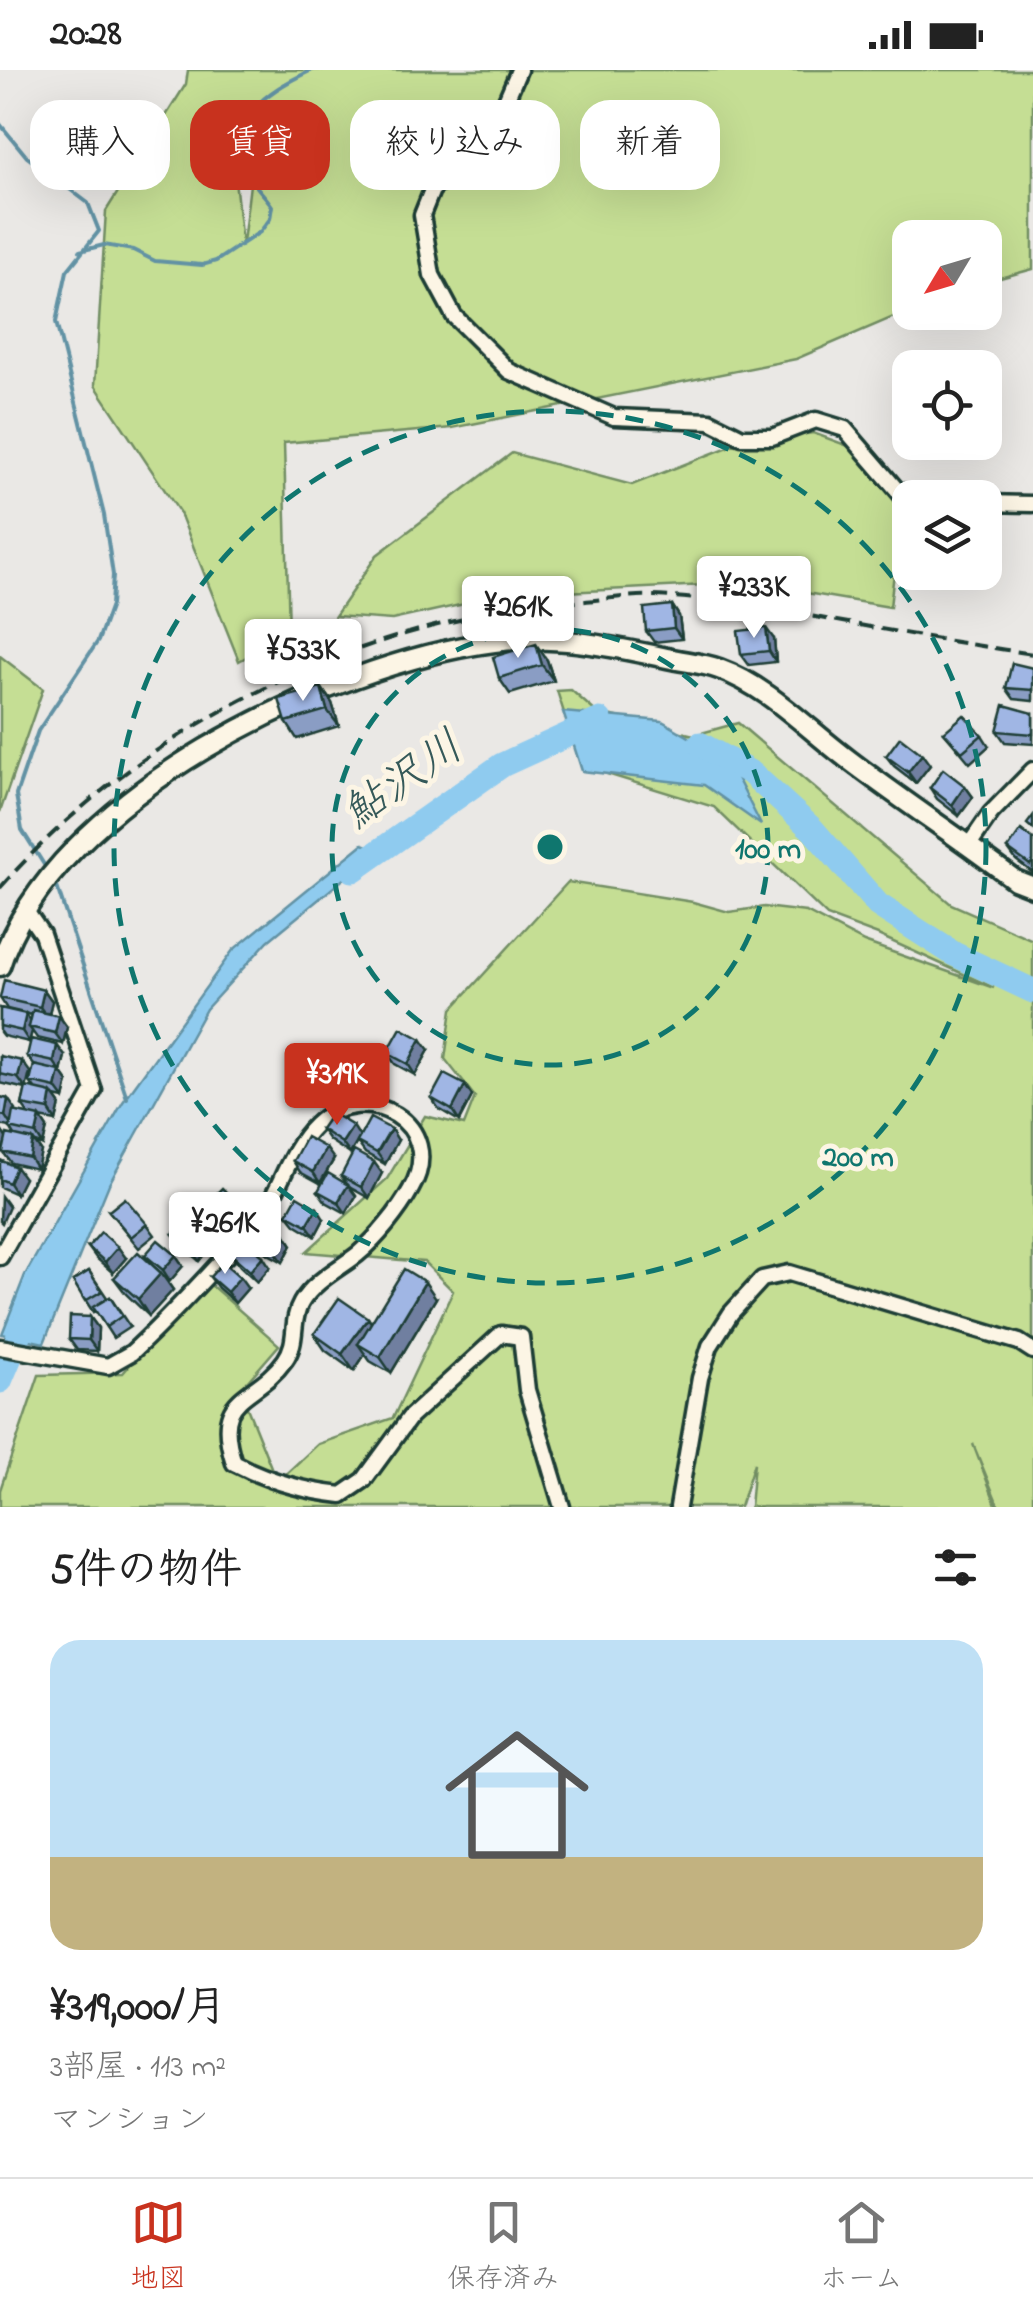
<!DOCTYPE html>
<html lang="ja">
<head>
<meta charset="utf-8">
<style>
  :root { --surface:#fff; --page:#f2f2f2; --text:#222; --muted:#767676; --line:#e0e0e0; --accent:#c8321e }
  body { margin:0; font-family:"Indie Flower","Klee One",sans-serif; background:var(--page); color:var(--text); height:100vh; display:flex; flex-direction:column; font-size:38px; white-space:nowrap }
  * { box-sizing:border-box; margin:0 }
  p { font-size:32px; color:var(--muted) }
  .icon { flex:none; width:55px; height:55px; fill:none; stroke:currentColor; stroke-width:2; stroke-linecap:round; stroke-linejoin:round }
  .map { position:relative; height:1437px; overflow:hidden }
  .side { display:flex; flex-direction:column; background:var(--surface); flex:1 }
  .side>* { flex:none }
  .guide { position:absolute; left:30px; top:30px; width:975px; height:90px; display:flex; gap:20px }
  .needle { width:65px; rotate:232deg }
  .tools { position:absolute; left:892px; top:150px; display:grid; gap:20px }
  .tools a { display:grid; place-items:center; width:110px; height:110px; border-radius:20px; background:var(--surface); box-shadow:0 10px 40px #0002; font-size:50px }
  .price { position:absolute; translate:-50% -85px; padding:0 22px; border-radius:10px; background:#fff; color:#222; font-size:32px; line-height:65px; filter:drop-shadow(0 2px 5px #0008) }
  .price::after { content:''; position:absolute; left:50%; top:60px; width:30px; height:22px; margin-left:-15px; background:inherit; clip-path:polygon(0 0,100% 0,50% 100%) }
  .price.on { background:var(--accent); color:#fff }
  ul { padding:0; list-style:none }
  li { display:grid; align-content:center; gap:20px; height:530px; padding:0 50px }
  li+li { border-top:2px solid var(--line) }
  li span { display:grid; place-items:center; height:310px; border-radius:30px; color:#555 }
  li>.icon { margin-inline-start:auto }
  span .icon { width:180px; height:180px; fill:#fffc; stroke-width:1 }
  li b { font-size:42px }
  h2 { display:flex; justify-content:space-between; align-items:center; height:120px; padding:0 50px; font-size:42px }
  .tag { padding:0 35px; border-radius:30px; background:var(--surface); box-shadow:0 10px 40px #0002; font-size:35px; line-height:90px }
  .tag.on { background:var(--accent); color:#fff }
  .status { display:flex; justify-content:space-between; align-items:center; height:70px; padding:0 50px; background:var(--surface); direction:ltr }
  .status svg { height:28px; fill:currentColor }
  .dock { display:flex; justify-content:space-around; align-items:center; height:140px; border-top:2px solid var(--line); background:var(--surface); font-size:28px; color:var(--muted) }
  .dock a { display:grid; justify-items:center; gap:5px }
  .dock .on { color:var(--accent) }
  .map>svg:first-child { display:block }
</style>
</head>
<body>
<div class="status"><b>20:28</b><svg viewBox="0 0 49 12"><path d="M0 12V9h3v3zM5 12V6h3v6zM10 12V3h3v9zM15 12V0h3v12zM26 1h20v11H26zM47 4h2v5h-2z"/></svg></div>
<div class="map">
<svg width="1033" height="1437" viewBox="0 0 1033 1437">
  <rect width="100%" height="100%" fill="#eae8e5"/>
  <filter id="ink" filterUnits="userSpaceOnUse"><feTurbulence type="fractalNoise" baseFrequency=".01" numOctaves="2"/><feDisplacementMap in="SourceGraphic" scale="20" xChannelSelector="R" yChannelSelector="G"/><feConvolveMatrix kernelMatrix="1 2 1 2 8 2 1 2 1" color-interpolation-filters="sRGB"/></filter>
  <g filter="url(#ink)">
    <path fill="#c5de94" stroke="#728e64" stroke-width="2.5" fill-rule="evenodd" d="M188 0H1033V199L985 212V168H910V240L796 289 452 358 284 373 289 563 239 591 180 443 95 315 106 141 186 14ZM253 89 243 173 242 174 235 110Z
      M813 363 862 381 902 434 890 537 746 513 505 525 392 550 335 546 377 485 512 383 632 415 736 374Z
      M0 586 43 619 0 742Z
      M571 620 596 642 694 665 738 653 951 834 1033 870V1437H999L973 1374 997 1437H750L754 1393 740 1437H0V1420L39 1305 123 1303 204 1209 279 1275 240 1320 277 1412 318 1374 393 1348 453 1221 424 1192 306 1182 387 1109 425 1046 464 1055 475 1027 445 989 452 939 568 812 693 832 729 842 764 837 806 842 864 872 994 918 878 865 827 846 714 737 581 696 557 621Z"/>
    <path fill="#8fcbef" stroke="#6292a4" stroke-width="2.5" d="M563 642 662 651 728 690 761 755 704 715 582 701Z
      M363 774 379 780 268 871 206 939 109 1114 44 1273 2 1264 25 1205 123 1032 233 880Z"/>
    <g fill="none" stroke-linecap="round" stroke-linejoin="round">
      <path stroke="#6292a4" stroke-width="4" d="M0 54 27 87 88 133 99 161 67 201 56 252 104 445 113 505 111 535 98 571 38 661 16 725 22 760 48 801
        M80 181 104 175 133 180 155 191 202 195 216 191 260 162 270 149 272 136C265 125 254 116 249 105 224 48 265 22 312 0
        M56 814 127 1028"/>
      <path stroke="#8fcbef" stroke-width="25" d="M700 674 751 703 812 759 878 835 954 884 1033 921
        M353 800 502 695 600 650
        M0 1311 31 1237"/>
      <defs>
        <path id="minor" d="M519 0 495 56 467 89 432 120 422 145 432 205 454 246 509 301 614 347 710 351 742 367H772L816 350 845 359 910 435
          M985 433 1033 434
          M969 775 991 743 1033 700
          M0 1187 94 1020 42 864 26 841
          M0 1277 108 1296 131 1283C163 1254 192 1222 221 1191 235 1177 252 1163 262 1146 280 1118 291 1078 315 1055 366 1007 448 1055 411 1119 399 1141 377 1168 358 1184 339 1199 314 1211 301 1233 290 1252 299 1270 285 1290 254 1333 211 1322 234 1393 268 1411 304 1421 342 1425L364 1410 410 1347 501 1264 521 1267 527 1320 562 1437
          M678 1437 700 1308 710 1276 731 1243 762 1209 789 1203 1019 1272 1033 1281"/>
        <path id="tertiary" d="M0 896C53 727 330 593 494 572 553 564 609 576 667 588 684 592 703 593 719 599 769 617 807 659 849 690 903 731 961 769 1015 810L1033 817"/>
      </defs>
      <use href="#minor" stroke="#1f3d34" stroke-width="21"/>
      <use href="#tertiary" stroke="#1f3d34" stroke-width="25"/>
      <use href="#minor" stroke="#fcf5e5" stroke-width="14"/>
      <use href="#tertiary" stroke="#fcf5e5" stroke-width="18"/>
      <path stroke="#1f3d34" stroke-width="4" stroke-dasharray="15 8" stroke-linecap="butt" d="M0 818C144 654 359 550 576 532 601 530 627 525 651 526 720 528 786 542 854 554 913 565 973 575 1033 584"/>
    </g>
    <path fill="#8a9dc4" stroke="#1f3d34" stroke-width="2.5" d="M672 535 679 546 682 569 654 572 646 561Z
      M774 569 776 592 749 595 741 584Z
      M547 590 554 611 510 624 499 608Z
      M1033 598V631L1014 629 1006 618Z
      M321 617 332 633 339 656 297 669 286 652Z
      M1033 643V674L1005 672 997 661Z
      M944 662 982 665 989 676 970 693Z
      M886 686 930 695 916 713 894 696Z
      M965 716 973 727 959 746 937 729 930 718Z
      M1033 769V803L1016 790 1008 779Z
      M44 920 52 931 49 943 59 946 67 957 63 974 37 968 32 961 29 972 3 966 0 962V938L26 944 30 951 32 945 7 939 0 928Z
      M429 980 415 1005 395 994 387 983Z
      M0 986 30 1002 26 1017 35 1019 30 1012 34 995 27 986H65L61 1002 68 1012 64 1029 55 1027 60 1034 56 1051 40 1048 47 1058 43 1075 36 1073 41 1081 37 1099 11 1093 3 1082 6 1071 0 1084V1059L6 1068 15 1066 10 1057 0 1055V1027L8 1029 16 1042 29 1045 22 1035 26 1019 0 1013Z
      M472 1026 459 1051 439 1039 431 1028Z
      M321 1059 360 1067 398 1070 385 1094 365 1083 357 1072 350 1084 329 1070Z
      M334 1089 320 1113 300 1102 293 1091Z
      M0 1090 24 1108 16 1124 0 1117Z
      M382 1103 369 1128 349 1117 356 1126 346 1143 326 1132 318 1121 347 1114 341 1106Z
      M239 1135 247 1146 225 1168 208 1151 200 1140Z
      M109 1141 147 1154 155 1165 139 1178Z
      M287 1144 324 1149 315 1166 295 1154Z
      M173 1164 204 1165 211 1176 199 1191 181 1175Z
      M285 1164 292 1175 283 1192 263 1181 255 1170Z
      M88 1177 126 1188 113 1203 96 1188Z
      M145 1185 183 1196 170 1211 153 1196Z
      M232 1185 270 1197 257 1212 240 1196Z
      M89 1201 108 1229 110 1227 130 1257 113 1268 95 1240 93 1242 73 1211Z
      M161 1203 173 1220 149 1246 126 1224 114 1208Z
      M210 1207 248 1218 235 1233 218 1218Z
      M436 1228 391 1303 370 1291 365 1284 354 1301 325 1280 314 1264 368 1248 371 1253Z
      M90 1247 98 1258 97 1281 77 1280 69 1269Z"/>
    <path fill="#707fa0" stroke="#1f3d34" stroke-width="2.5" d="M672 535 679 546 682 569 674 558Z
      M766 558 774 569 776 592 769 581Z
      M536 574 547 590 554 611 542 595Z
      M321 617 332 633 339 656 327 640Z
      M922 684 930 695 916 713 908 702Z
      M965 716 973 727 959 746 952 735Z
      M44 920 52 931 48 948 40 937Z
      M26 944 33 955 29 957 32 961 29 972 22 961Z
      M59 946 67 957 63 974 55 963Z
      M421 969 429 980 415 1005 408 994Z
      M57 975 65 986 61 1002 68 1012 64 1029 56 1018 60 1001 54 992Z
      M22 991 30 1002 26 1019 18 1008Z
      M465 1015 472 1026 459 1051 452 1040Z
      M52 1023 60 1034 56 1051 49 1040Z
      M8 1029 16 1040 12 1057 5 1046Z
      M40 1047 47 1058 43 1075 36 1064Z
      M353 1056 360 1067 350 1084 342 1073Z
      M0 1059 7 1069 0 1084Z
      M391 1059 398 1070 385 1094 377 1083Z
      M33 1070 41 1081 37 1099 30 1088Z
      M326 1078 334 1089 320 1113 313 1102Z
      M374 1092 382 1103 369 1128 361 1117Z
      M16 1097 24 1108 16 1124 9 1113Z
      M348 1115 356 1126 346 1143 338 1132Z
      M1 1126 9 1137 2 1153 0 1151Z
      M317 1138 324 1149 315 1166 307 1155Z
      M285 1164 292 1175 283 1192 275 1181Z
      M204 1165 211 1176 199 1191 191 1180Z
      M118 1177 126 1188 113 1203 105 1192Z
      M176 1185 183 1196 170 1211 163 1200Z
      M263 1186 270 1197 257 1212 250 1201Z
      M161 1203 173 1220 149 1246 138 1229Z
      M240 1207 248 1218 235 1233 227 1222Z
      M425 1212 436 1228 391 1303 380 1287Z
      M90 1247 98 1258 97 1281 89 1270Z
      M368 1248 379 1264 358 1274 365 1284 354 1301 342 1284Z"/>
    <path fill="#a0b6e4" stroke="#1f3d34" stroke-width="2.5" d="M672 535 674 558 646 561 644 538Z
      M766 558 769 581 741 584 738 561Z
      M536 574 542 595 499 608 493 587Z
      M1012 593 1033 598V620L1006 618Z
      M321 617 327 640 286 652 279 629Z
      M1004 635 1033 643V664L997 661Z
      M964 645 982 665 962 682 944 662Z
      M900 667 922 684 908 702 886 686Z
      M943 699 965 716 952 735 930 718Z
      M1033 746V759L1027 754Z
      M1021 760 1033 769V791L1030 795 1008 779Z
      M4 910 44 920 40 937 0 928Z
      M0 938 26 944 22 961 0 956Z
      M33 940 59 946 55 963 29 957Z
      M401 958 421 969 408 994 387 983Z
      M31 969 57 975 54 992 27 986Z
      M0 986 22 991 18 1008 0 1004Z
      M34 995 60 1001 56 1018 30 1012Z
      M444 1004 465 1015 452 1040 431 1028Z
      M26 1017 52 1023 49 1040 22 1035Z
      M0 1027 8 1029 5 1046 0 1045Z
      M13 1041 40 1047 36 1064 10 1058Z
      M332 1043 353 1056 342 1073 321 1059Z
      M370 1048 391 1059 377 1083 357 1072Z
      M7 1064 33 1070 30 1088 3 1082Z
      M306 1067 326 1078 313 1102 293 1091Z
      M354 1081 374 1092 361 1117 341 1106Z
      M0 1090 16 1097 9 1113 0 1109Z
      M328 1103 348 1115 338 1132 318 1121Z
      M222 1118 239 1135 218 1158 200 1140Z
      M297 1126 317 1138 307 1155 287 1144Z
      M125 1128 147 1154 131 1167 109 1141Z
      M186 1150 204 1165 191 1180 173 1164Z
      M265 1153 285 1164 275 1181 255 1170Z
      M101 1162 118 1177 105 1192 88 1177Z
      M158 1170 176 1185 163 1200 145 1185Z
      M245 1171 263 1186 250 1201 232 1185Z
      M138 1182 161 1203 138 1229 114 1208Z
      M223 1192 240 1207 227 1222 210 1207Z
      M404 1199 425 1212 380 1287 358 1274Z
      M89 1201 102 1221 85 1231 73 1211Z
      M110 1227 122 1246 106 1257 93 1237Z
      M339 1228 368 1248 342 1284 314 1264Z
      M70 1246 90 1247 89 1270 69 1269Z"/>
  </g>
  <g fill="none" stroke="#0f766e" stroke-width="5" stroke-dasharray="18 12">
    <circle cx="550" cy="777" r="218"/>
    <circle cx="550" cy="777" r="436"/>
  </g>
  <g text-anchor="middle" dominant-baseline="central" stroke-width="10" stroke-linejoin="round" paint-order="stroke">
    <g font-size="45" font-style="italic" fill="#355959" stroke="#fcf5e5">
      <text transform="translate(404 712) rotate(-35)">鮎沢川</text>
    </g>
  </g>
  <circle cx="550" cy="777" r="15" fill="#0f766e" stroke="#fcf5e5" stroke-width="5"/>
  <g font-size="30" text-anchor="middle" font-weight="bold" fill="#0f766e" stroke="#fcf5e5" stroke-width="10" stroke-linejoin="round" paint-order="stroke">
    <text x="768" y="788">100 m</text>
    <text x="858" y="1096">200 m</text>
  </g>
</svg>
<div class="tools">
<a><svg class="needle" viewBox="-14 -14 28 28"><path d="M0-13l5 13h-10z" fill="#e53935"/><path d="M0 13l5-13h-10z" fill="#767676"/></svg></a>
<a><svg class="icon" aria-label="locate" viewBox="0 0 24 24"><circle cx="12" cy="12" r="6"/><path d="M12 2v4M12 18v4M2 12h4M18 12h4"/></svg></a>
<a><svg class="icon" aria-label="layers" viewBox="0 0 24 24"><path d="M12 4l9 5-9 5-9-5zM3 14l9 5 9-5"/></svg></a>
</div>
<b class="price" style="left:754px;top:571px">¥233K</b>
<b class="price" style="left:518px;top:591px">¥261K</b>
<b class="price" style="left:303px;top:634px">¥533K</b>
<b class="price on" style="left:337px;top:1058px">¥319K</b>
<b class="price" style="left:225px;top:1207px">¥261K</b>
<div class="guide">
<a class="tag">購入</a>
<a class="tag on">賃貸</a>
<a class="tag">絞り込み</a>
<a class="tag">新着</a>
</div>
</div>
<section class="side">
<h2>5件の物件<svg class="icon" aria-label="filters" viewBox="0 0 24 24"><path d="M4 7h16M4 17h16"/><circle cx="9" cy="7" r="2"/><circle cx="15" cy="17" r="2"/></svg></h2>
<ul>
<li><span style="background:linear-gradient(#bfe0f5 70%,#c2b280 0)"><svg class="icon" aria-label="home" viewBox="0 0 24 24"><path d="M3 11l9-7 9 7M6 9v11h12V9"/></svg></span><div><b>¥319,000/月</b><p>3部屋 · 113 m²</p><p>マンション</p></div></li>
</ul>
</section>
<nav class="dock">
<a class="on"><svg class="icon" aria-label="map" viewBox="0 0 24 24"><path d="M3 6l6-2 6 2 6-2v14l-6 2-6-2-6 2zM9 4v14M15 6v14"/></svg>地図</a>
<a><svg class="icon" aria-label="saved" viewBox="0 0 24 24"><path d="M7 4h10v16l-5-4-5 4z"/></svg>保存済み</a>
<a><svg class="icon" aria-label="home" viewBox="0 0 24 24"><path d="M3 11l9-7 9 7M6 9v11h12V9"/></svg>ホーム</a>
</nav>
</body>
</html>
